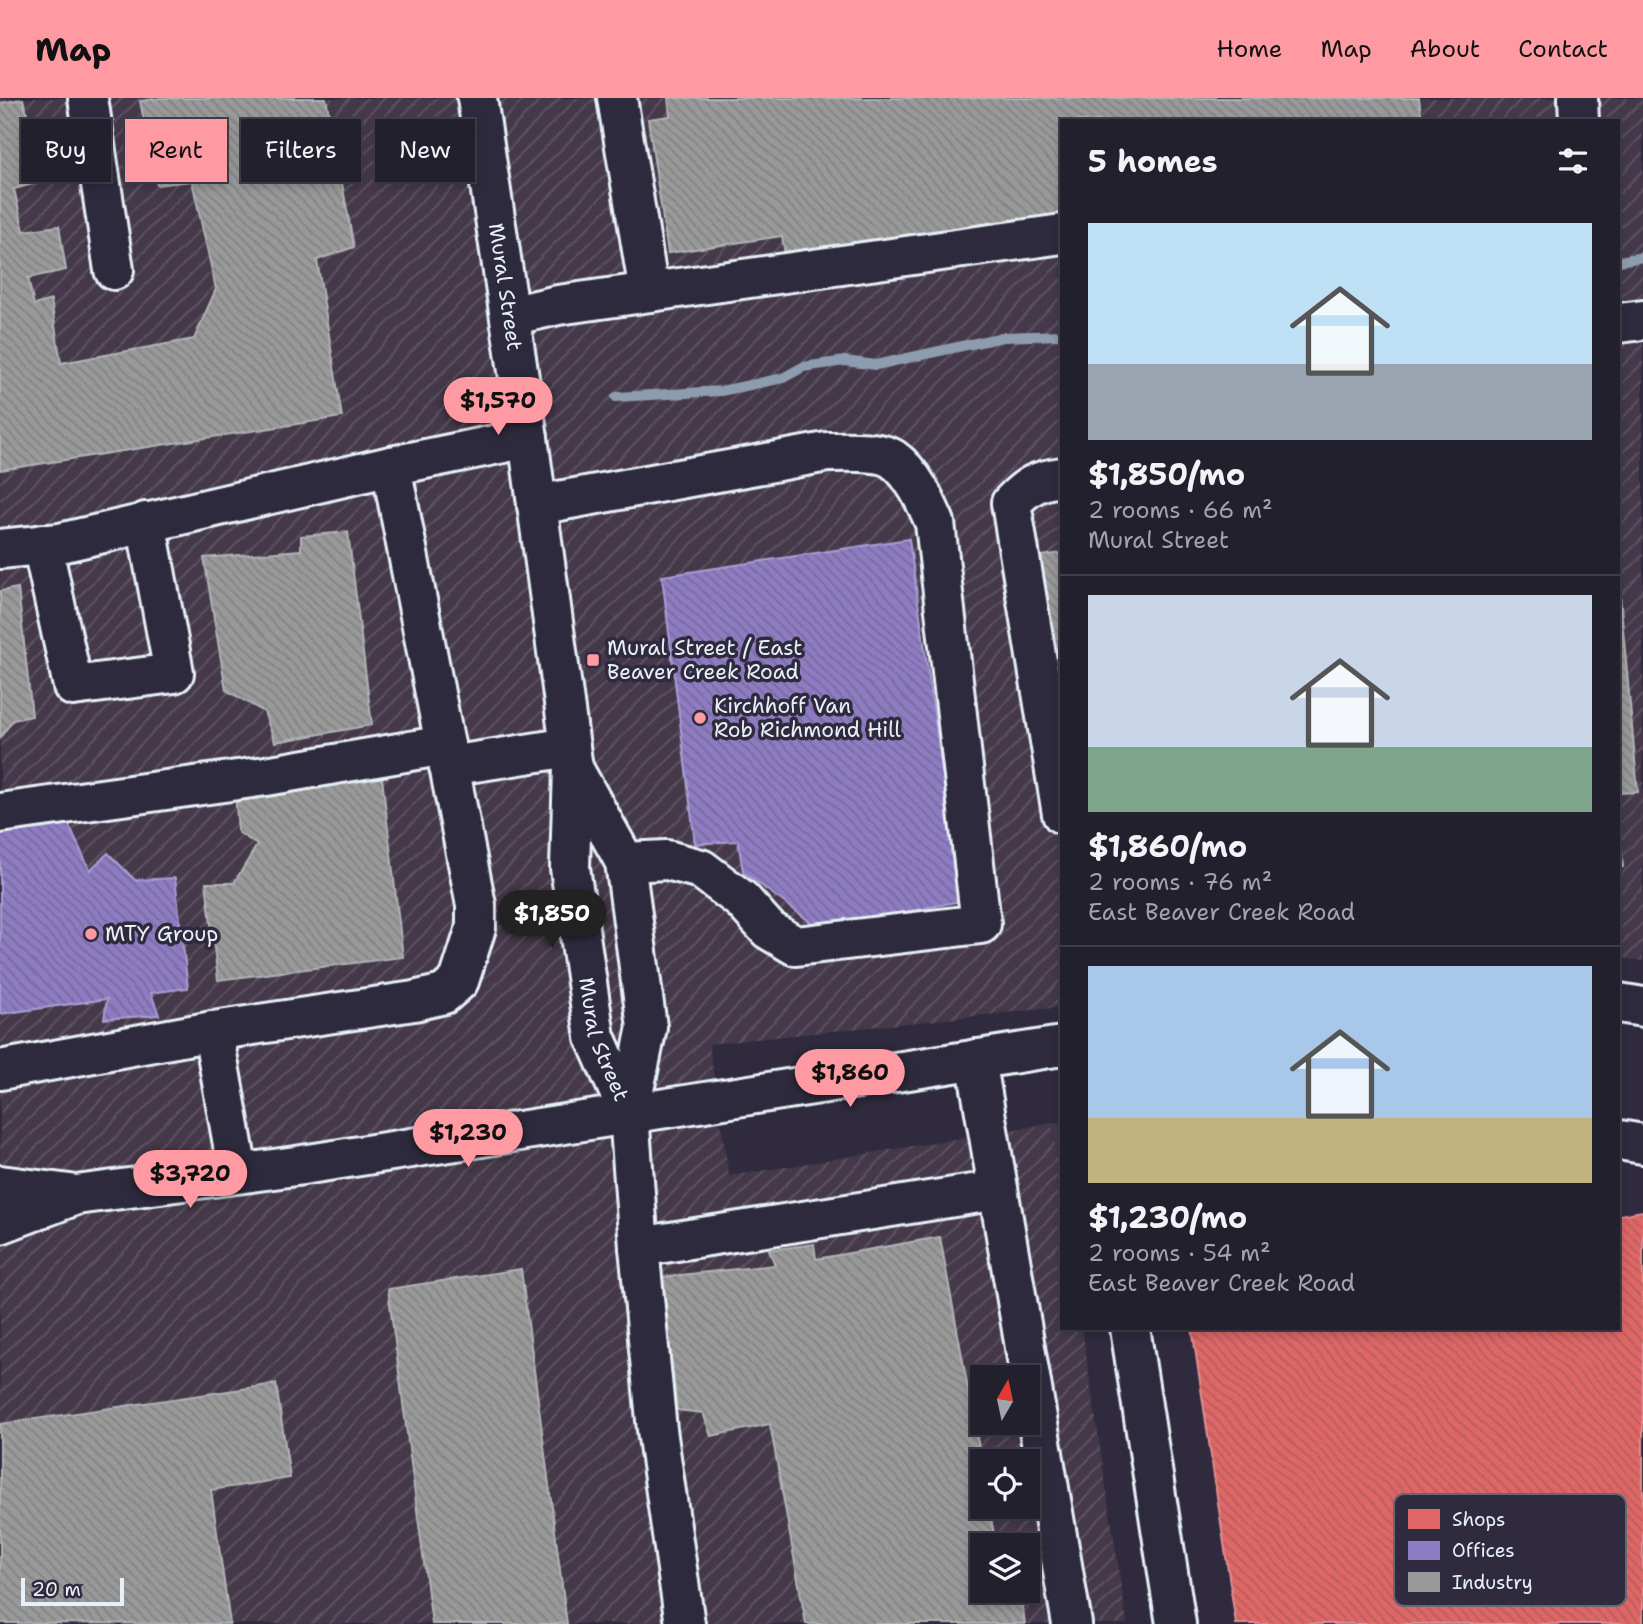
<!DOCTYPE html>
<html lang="en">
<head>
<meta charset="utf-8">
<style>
  :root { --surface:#23202e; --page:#2b2836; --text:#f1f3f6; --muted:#a3a3aa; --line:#403e4a; --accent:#ff9aa2 }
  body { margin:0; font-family:"Shantell Sans",sans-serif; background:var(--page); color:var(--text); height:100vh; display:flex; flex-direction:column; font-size:26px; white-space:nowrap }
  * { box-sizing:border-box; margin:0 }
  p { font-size:23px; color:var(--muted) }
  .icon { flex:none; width:38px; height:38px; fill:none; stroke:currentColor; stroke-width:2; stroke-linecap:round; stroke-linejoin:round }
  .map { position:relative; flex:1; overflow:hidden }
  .panel { position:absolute; left:1060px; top:21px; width:560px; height:1211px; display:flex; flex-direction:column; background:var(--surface); border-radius:0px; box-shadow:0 4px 10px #0003,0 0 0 2px var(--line) }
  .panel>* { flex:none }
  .guide { position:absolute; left:21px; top:21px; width:665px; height:63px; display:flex; gap:14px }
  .needle { width:46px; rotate:9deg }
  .fabs { position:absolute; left:970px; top:1267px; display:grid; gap:14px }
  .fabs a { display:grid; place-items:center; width:70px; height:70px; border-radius:0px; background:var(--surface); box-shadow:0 4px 10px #0003,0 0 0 2px var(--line); font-size:35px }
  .scale { position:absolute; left:21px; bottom:18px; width:103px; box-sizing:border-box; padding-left:7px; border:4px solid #e8f1f8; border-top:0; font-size:19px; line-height:24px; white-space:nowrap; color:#e8f1f8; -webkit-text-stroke:5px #2f2a3d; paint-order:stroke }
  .price { position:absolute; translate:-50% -60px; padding:0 16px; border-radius:24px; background:var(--accent); color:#111; font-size:23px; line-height:46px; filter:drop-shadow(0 2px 4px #0008) }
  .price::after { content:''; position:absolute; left:50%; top:42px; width:21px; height:16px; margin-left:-10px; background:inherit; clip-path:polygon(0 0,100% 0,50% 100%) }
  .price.active { background:#222; color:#fff }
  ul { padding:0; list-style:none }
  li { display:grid; align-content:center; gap:14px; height:371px; padding:0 28px }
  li+li { border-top:2px solid var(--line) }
  li span { display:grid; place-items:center; height:217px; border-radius:0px; color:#555 }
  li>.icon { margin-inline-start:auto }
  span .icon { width:126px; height:126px; fill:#fffc; stroke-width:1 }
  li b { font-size:30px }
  h2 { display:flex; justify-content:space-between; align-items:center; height:84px; padding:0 28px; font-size:30px }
  .tag { padding:0 24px; border-radius:0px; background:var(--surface); box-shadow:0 4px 10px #0003,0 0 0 2px var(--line); font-size:24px; line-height:63px }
  .tag.active { background:var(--accent); color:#111 }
  header { display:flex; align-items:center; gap:42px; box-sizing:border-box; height:98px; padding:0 35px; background:var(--accent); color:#111 }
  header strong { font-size:33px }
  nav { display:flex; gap:38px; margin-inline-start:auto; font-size:24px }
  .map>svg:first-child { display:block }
</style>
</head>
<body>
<header>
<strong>Map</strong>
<nav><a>Home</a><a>Map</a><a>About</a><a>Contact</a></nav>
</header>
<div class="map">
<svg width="1643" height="1526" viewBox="0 0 1643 1526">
  <defs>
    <pattern id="industrial-furrows" width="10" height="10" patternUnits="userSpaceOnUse" patternTransform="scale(1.75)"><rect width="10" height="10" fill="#44394a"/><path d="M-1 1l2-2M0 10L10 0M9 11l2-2" fill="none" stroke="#5f5665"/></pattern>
    <pattern id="shops-back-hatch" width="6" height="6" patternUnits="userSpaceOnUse" patternTransform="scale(1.75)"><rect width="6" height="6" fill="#e06666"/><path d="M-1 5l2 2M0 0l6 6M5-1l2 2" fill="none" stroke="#b25d5e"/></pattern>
    <pattern id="offices-back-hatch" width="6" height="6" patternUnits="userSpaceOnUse" patternTransform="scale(1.75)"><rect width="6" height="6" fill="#8e7cc3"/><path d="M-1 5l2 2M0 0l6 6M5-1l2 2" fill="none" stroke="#756a99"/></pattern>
    <pattern id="industry-back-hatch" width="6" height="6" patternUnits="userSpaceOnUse" patternTransform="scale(1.75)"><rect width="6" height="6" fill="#999"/><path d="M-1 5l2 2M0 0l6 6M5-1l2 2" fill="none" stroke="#808181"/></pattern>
  </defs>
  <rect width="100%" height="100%" fill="#2f2a3d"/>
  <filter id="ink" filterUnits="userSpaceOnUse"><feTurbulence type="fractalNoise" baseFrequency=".0143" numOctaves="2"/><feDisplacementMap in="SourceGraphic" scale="14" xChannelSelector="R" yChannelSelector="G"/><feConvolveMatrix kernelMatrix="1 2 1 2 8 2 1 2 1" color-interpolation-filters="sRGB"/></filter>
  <g filter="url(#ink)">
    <path fill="#44394a" d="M1062 1024V1096L1052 1025Z"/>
    <path fill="url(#industrial-furrows)" fill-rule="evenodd" d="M0 0H1643V863L1619 860V23H1062V909L709 946 729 1078 1052 1025 1062 1096V1230H1082L1127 1526H0ZM982 1279H1027V1325H982ZM982 1363H1027V1409H982ZM982 1447H1027V1493H982Z"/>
    <path fill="url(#shops-back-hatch)" stroke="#e29092" stroke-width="2" d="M1643 1113V1526H1236L1192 1230H1619V1117Z"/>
    <path fill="url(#offices-back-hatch)" stroke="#a99fd3" stroke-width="2" d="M909 441 961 803 820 831 743 774 738 743 695 746 662 478Z
      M63 715 90 772 108 755 135 782 175 780 188 890 151 895 159 917 104 921 107 901 0 916V727Z"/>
    <path fill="url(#industry-back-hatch)" stroke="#b1b3b6" stroke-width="2" d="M160 0H326L354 149 317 162 342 319 0 372V5L23 1 45 83 14 91 24 133 59 128 66 172 28 180 34 207 51 202 61 265 194 241 216 191 192 83 157 87 140 3Z
      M668 0H1419L1422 23H1062V116L785 157 782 138 668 155 648 21 670 18Z
      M348 434 372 627 275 644 264 614 226 592 204 460 301 452V438Z
      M1062 455V598L1041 458Z
      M1619 487 1638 694 1619 695Z
      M18 490 32 618 13 622 0 640V493Z
      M381 671 403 859 218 882 206 785H234L257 747 238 734 235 694Z
      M1619 724 1623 769H1619Z
      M940 1139 982 1366V1409H989L996 1447H982V1493H1018L1021 1495 1025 1526H806L770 1326 711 1338 703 1315 677 1312 662 1179 775 1167 769 1152 814 1146 816 1161Z
      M521 1171 567 1526H432L388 1191Z
      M276 1286 290 1380 211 1392 230 1526 0 1525V1326Z"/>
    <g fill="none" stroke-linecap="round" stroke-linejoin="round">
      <path stroke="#8d9cae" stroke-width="10" d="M1619 163 1643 159
        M616 299 721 293 783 280 803 269 845 263 876 267 1003 239 1062 237"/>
      <defs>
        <g id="minor">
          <path d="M88 0 114 172"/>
          <path id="s1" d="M477 0 528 340 570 649 573 670 570 770 595 939 629 1016"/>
          <path d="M617 0 649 194"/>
          <path d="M1578 0 1579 23"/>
          <path d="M510 218 558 207 1062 136"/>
          <path d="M1619 225 1643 222"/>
          <path d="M1062 379C1038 382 1028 387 1011 405L1062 716"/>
          <path d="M537 407 827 354C843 354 879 352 893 361 913 375 926 404 935 425L981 826 796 848 769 832 742 802 701 771 667 762 625 764"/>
          <path d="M42 446 73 588 174 575 146 424"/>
          <path d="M0 451 60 445 391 368"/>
          <path d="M449 668 570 649"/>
          <path d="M574 672 625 764 647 929 629 1016 639 1149 657 1332 685 1526"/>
          <path d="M0 715 266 678 445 647"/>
          <path d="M1619 905 1643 909"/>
          <path d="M213 933 238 1075"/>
          <path d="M976 961 1072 1526"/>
          <path d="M0 972 213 933 414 903 444 896 459 883 476 830V807L391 368 528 340"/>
          <path d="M1619 1042 1643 1046"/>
          <path d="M0 1087 70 1096"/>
          <path d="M0 1126 76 1097 296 1068 1062 948"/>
          <path d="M639 1149 998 1092"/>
          <path d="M1130 1230 1176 1526"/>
        </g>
      </defs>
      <use href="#minor" stroke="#e8f1f8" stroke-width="44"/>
      <use href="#minor" stroke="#2f2a3d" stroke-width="38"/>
    </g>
  </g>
  <g fill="#ff9aa2" stroke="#2f2a3d" stroke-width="2.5">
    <rect x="586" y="555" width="14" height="14" rx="3.5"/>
    <circle cx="700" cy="620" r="7"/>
    <circle cx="91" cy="836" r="7"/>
  </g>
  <g text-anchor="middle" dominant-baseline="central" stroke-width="7" stroke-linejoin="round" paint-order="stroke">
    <g font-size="21" fill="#e8f1f8" stroke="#2f2a3d">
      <text stroke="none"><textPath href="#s1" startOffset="191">Mural Street</textPath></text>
      <text stroke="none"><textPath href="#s1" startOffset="952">Mural Street</textPath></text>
    </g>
    <g font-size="21" fill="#e8f1f8" stroke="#2f2a3d" text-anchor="start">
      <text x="607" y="550">Mural Street / East<tspan x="607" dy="24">Beaver Creek Road</tspan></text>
      <text x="714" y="608">Kirchhoff Van<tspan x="714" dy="24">Rob Richmond Hill</tspan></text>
      <text x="105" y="836">MTY Group</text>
    </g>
  </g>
  <rect x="1394" y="1396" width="232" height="112" rx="10" fill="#2f2a3d" stroke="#666675" stroke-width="2"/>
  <rect x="1408" y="1411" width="32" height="20" fill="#e06666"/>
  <rect x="1408" y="1443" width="32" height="19" fill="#8e7cc3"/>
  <rect x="1408" y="1474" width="32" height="20" fill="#999"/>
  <g font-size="19" fill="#e8f1f8">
    <text x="1452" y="1428">Shops</text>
    <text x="1452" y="1459">Offices</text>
    <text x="1452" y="1491">Industry</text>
  </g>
</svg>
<div class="fabs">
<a><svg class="needle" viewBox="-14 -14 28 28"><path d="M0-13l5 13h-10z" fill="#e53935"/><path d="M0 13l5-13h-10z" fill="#a3a3aa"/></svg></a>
<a><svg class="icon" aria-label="locate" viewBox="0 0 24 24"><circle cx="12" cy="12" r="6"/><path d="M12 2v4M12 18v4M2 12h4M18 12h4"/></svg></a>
<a><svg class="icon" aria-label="layers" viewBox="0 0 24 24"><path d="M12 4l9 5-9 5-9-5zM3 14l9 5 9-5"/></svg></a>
</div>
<div class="scale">20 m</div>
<b class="price" style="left:498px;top:339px">$1,570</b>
<b class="price active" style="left:552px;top:852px">$1,850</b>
<b class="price" style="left:850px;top:1011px">$1,860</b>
<b class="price" style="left:468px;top:1071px">$1,230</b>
<b class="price" style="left:190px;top:1112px">$3,720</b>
<div class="guide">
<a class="tag">Buy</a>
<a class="tag active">Rent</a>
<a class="tag">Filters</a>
<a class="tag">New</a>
</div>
<section class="panel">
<h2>5 homes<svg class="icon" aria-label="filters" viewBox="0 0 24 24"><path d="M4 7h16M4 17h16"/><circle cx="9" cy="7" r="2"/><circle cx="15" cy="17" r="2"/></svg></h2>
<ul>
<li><span style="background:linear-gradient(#bfe0f5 65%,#9aa5b1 0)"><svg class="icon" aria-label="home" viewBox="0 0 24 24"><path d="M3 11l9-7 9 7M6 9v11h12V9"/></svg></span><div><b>$1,850/mo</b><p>2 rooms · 66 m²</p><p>Mural Street</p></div></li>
<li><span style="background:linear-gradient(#c9d6e8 70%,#7fa58c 0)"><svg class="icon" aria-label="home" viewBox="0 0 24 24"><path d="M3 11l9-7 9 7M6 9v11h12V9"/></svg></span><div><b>$1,860/mo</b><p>2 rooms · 76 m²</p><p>East Beaver Creek Road</p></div></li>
<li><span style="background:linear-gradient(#a9c7e8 70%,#c2b280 0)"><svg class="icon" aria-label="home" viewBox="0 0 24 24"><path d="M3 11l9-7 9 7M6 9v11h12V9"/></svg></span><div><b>$1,230/mo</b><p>2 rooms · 54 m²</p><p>East Beaver Creek Road</p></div></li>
</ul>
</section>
</div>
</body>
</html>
